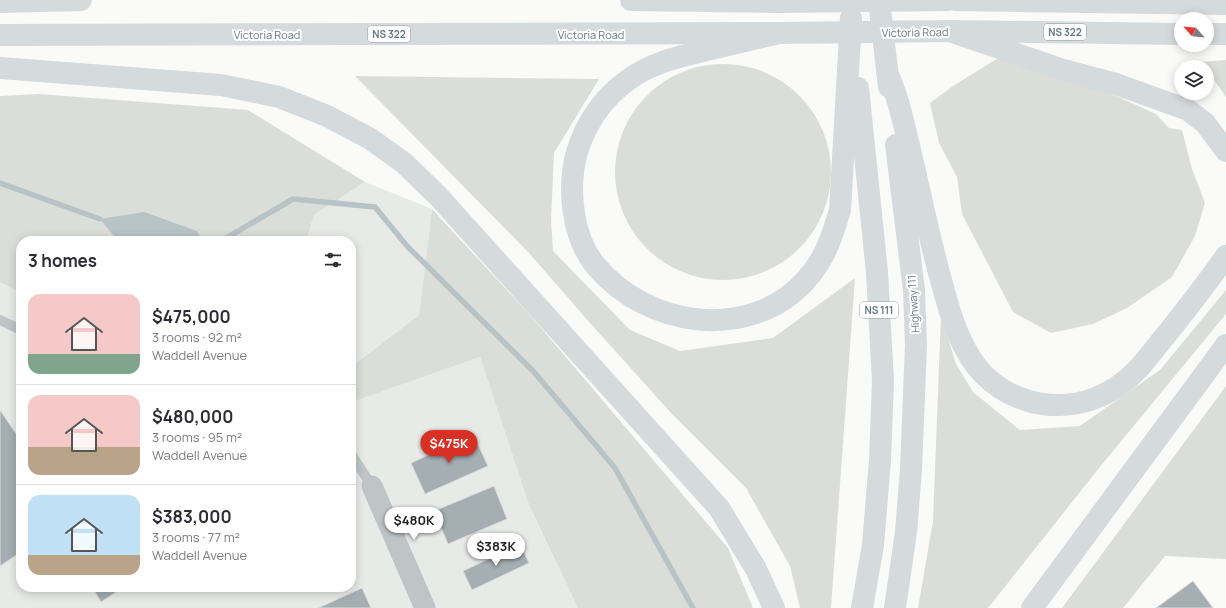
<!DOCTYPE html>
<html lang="en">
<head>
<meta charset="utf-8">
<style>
  :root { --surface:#fff; --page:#f2f2f3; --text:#2b2b33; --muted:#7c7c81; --line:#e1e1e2; --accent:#d93025 }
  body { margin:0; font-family:Manrope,sans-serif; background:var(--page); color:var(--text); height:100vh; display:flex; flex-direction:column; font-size:15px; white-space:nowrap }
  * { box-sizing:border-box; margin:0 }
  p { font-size:13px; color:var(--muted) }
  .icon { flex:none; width:22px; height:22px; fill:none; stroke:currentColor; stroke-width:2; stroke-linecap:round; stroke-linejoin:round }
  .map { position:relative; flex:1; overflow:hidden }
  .details { position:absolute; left:16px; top:236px; width:340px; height:356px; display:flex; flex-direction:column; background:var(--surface); border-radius:16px; box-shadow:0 2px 10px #0003 }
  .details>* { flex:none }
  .needle { width:26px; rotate:297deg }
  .fabs { position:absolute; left:1174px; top:12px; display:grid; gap:8px }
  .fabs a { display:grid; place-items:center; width:40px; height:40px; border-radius:50%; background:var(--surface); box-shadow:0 2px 10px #0003; font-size:20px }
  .price { position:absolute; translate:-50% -34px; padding:0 9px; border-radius:14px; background:#fff; color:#222; font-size:13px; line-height:26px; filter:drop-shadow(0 1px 2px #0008) }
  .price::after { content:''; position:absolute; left:50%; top:24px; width:12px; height:9px; margin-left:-6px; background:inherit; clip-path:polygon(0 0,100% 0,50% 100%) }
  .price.active { background:var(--accent); color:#fff }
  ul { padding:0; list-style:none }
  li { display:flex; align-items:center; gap:12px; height:100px; padding:0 12px }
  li+li { border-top:1px solid var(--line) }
  li span { display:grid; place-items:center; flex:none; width:112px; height:80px; border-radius:12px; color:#555 }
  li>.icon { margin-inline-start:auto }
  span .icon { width:48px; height:48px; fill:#fffc; stroke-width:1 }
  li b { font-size:17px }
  h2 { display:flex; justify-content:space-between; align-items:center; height:48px; padding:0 12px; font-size:17px }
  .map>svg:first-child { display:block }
</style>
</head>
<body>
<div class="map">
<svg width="1226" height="608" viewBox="0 0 1226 608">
  <rect width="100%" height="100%" fill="#fafaf8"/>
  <path fill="#e8eae8" d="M365 182 432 209 419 315 351 367V241H306L314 215Z
    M0 282 21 293V587H351V400L352 402 480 357 529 505 578 608H0Z"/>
  <path fill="#dbded8" d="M1000 57 1087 77 1114 95 1156 114 1169 128 1182 130 1192 169 1205 203 1195 236 1172 277 1127 308 1093 324 1051 333 1013 312 962 214 957 177 939 143 930 103 953 86Z
    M1226 60V97L1207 70V67H1205L1201 62Z
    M615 172a108 108 0 1 1 216 0a108 108 0 1 1-216 0Z
    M355 76 599 79 554 153 551 219 553 251 630 330 680 351 773 338 855 278 831 608H800L790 566 746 488 672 414 590 323 530 254Z
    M39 94 248 110 365 182 314 215 306 241H21V293L0 282V96Z
    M432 209 531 316 728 548 753 608H578L529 505 480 357 352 402 351 367 419 315Z
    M1226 290V314L1099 468 988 608H918L933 521 941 315 956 364 973 392 1020 430 1080 426 1160 370Z
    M1226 386V559L1165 556 1123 608H1062Z"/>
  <path fill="#b7c3c6" d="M144 212 197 231 202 241H118L100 219Z"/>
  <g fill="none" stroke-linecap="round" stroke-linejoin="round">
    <path stroke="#b7c3c6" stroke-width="5.5" d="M0 183 100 219
      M221 241 293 199 375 207 407 246 534 372 615 468 693 608"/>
  </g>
  <path fill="#a5aeb2" stroke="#dcdcda" d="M0 410 21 441V488L19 490 21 493V552L0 566Z
    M473 434 488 466 425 494 411 463Z
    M494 486 507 519 448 544 434 511Z
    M520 544 529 563 472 590 463 571Z
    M1193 581 1213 608H1156Z
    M92 587H124L101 602Z
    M362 588 371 608H318Z"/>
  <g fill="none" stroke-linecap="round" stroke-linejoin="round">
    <path stroke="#bfc4c7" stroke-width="10" d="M0 320 21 330
      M351 454 372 486"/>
    <path stroke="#bfc4c7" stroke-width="21" d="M372 486 425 608"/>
    <path stroke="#d5dadc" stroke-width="22" d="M631 0 778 2 947 0
      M956 0 1226 4
      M0 2 81 0
      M1207 34H1226
      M0 35 778 33 950 31 1181 34"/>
    <path stroke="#d5dadc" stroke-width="22" d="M768 0 778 2
      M879 0 889 87
      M950 31 1063 70 1116 84 1188 110 1205 123 1226 151
      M778 33C755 39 733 44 711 49 682 56 652 62 628 80 603 98 586 123 577 152 567 187 572 238 596 266 647 327 749 343 806 280 825 259 832 237 840 210L851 18
      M0 68 221 85 279 97 327 116 369 138 404 163 438 196 719 508 756 569 774 608
      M887 72C892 84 897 96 900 109 915 165 925 223 941 280 948 306 955 333 970 357 985 382 1013 400 1043 404 1078 409 1113 396 1138 369 1149 357 1159 343 1170 330 1189 306 1208 282 1226 256
      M858 88 877 272 883 381 880 460 873 545 862 608
      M895 608 906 532 911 470 916 345 914 290 896 145
      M1032 608 1226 345"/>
  </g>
  <g text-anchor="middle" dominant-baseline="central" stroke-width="4" stroke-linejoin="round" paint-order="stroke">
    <g fill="#fff" stroke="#95a0a6" stroke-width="1">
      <rect x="1044" y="24" width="42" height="16" rx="3"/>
      <rect x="368" y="26" width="42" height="16" rx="3"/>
      <rect x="860" y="302" width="38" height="16" rx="3"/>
    </g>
    <g font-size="10" font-weight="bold" fill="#677880">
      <text x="1065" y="32">NS 322</text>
      <text x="389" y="34">NS 322</text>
      <text x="879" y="310">NS 111</text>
    </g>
    <g font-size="11" fill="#677880" stroke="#fff">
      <text transform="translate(915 32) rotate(-1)">Victoria Road</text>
      <text x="267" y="34">Victoria Road</text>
      <text x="591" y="34">Victoria Road</text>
      <text transform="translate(913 304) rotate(-94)">Highway 111</text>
    </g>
  </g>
</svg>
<div class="fabs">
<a><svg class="needle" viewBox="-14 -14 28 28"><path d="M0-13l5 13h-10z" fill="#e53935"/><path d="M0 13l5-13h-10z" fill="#7c7c81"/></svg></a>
<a><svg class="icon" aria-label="layers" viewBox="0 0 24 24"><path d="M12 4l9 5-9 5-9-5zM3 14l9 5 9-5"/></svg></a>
</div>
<b class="price active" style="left:449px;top:464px">$475K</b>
<b class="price" style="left:414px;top:541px">$480K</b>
<b class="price" style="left:496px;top:567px">$383K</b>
<section class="details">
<h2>3 homes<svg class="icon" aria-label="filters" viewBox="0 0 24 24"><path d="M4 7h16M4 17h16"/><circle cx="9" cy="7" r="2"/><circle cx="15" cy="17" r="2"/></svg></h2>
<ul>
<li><span style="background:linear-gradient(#f6c9c9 75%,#7fa58c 0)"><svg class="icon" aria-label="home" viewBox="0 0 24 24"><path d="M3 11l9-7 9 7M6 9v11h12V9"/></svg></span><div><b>$475,000</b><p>3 rooms · 92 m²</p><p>Waddell Avenue</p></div></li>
<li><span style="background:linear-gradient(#f6c9c9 65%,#b9a48a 0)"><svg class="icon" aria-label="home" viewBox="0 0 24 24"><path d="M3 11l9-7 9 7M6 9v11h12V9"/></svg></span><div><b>$480,000</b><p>3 rooms · 95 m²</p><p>Waddell Avenue</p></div></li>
<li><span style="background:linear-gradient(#bfe0f5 75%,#b9a48a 0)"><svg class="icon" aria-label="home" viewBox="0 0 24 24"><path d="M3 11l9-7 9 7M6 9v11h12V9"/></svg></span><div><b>$383,000</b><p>3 rooms · 77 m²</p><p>Waddell Avenue</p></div></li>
</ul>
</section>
</div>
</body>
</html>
